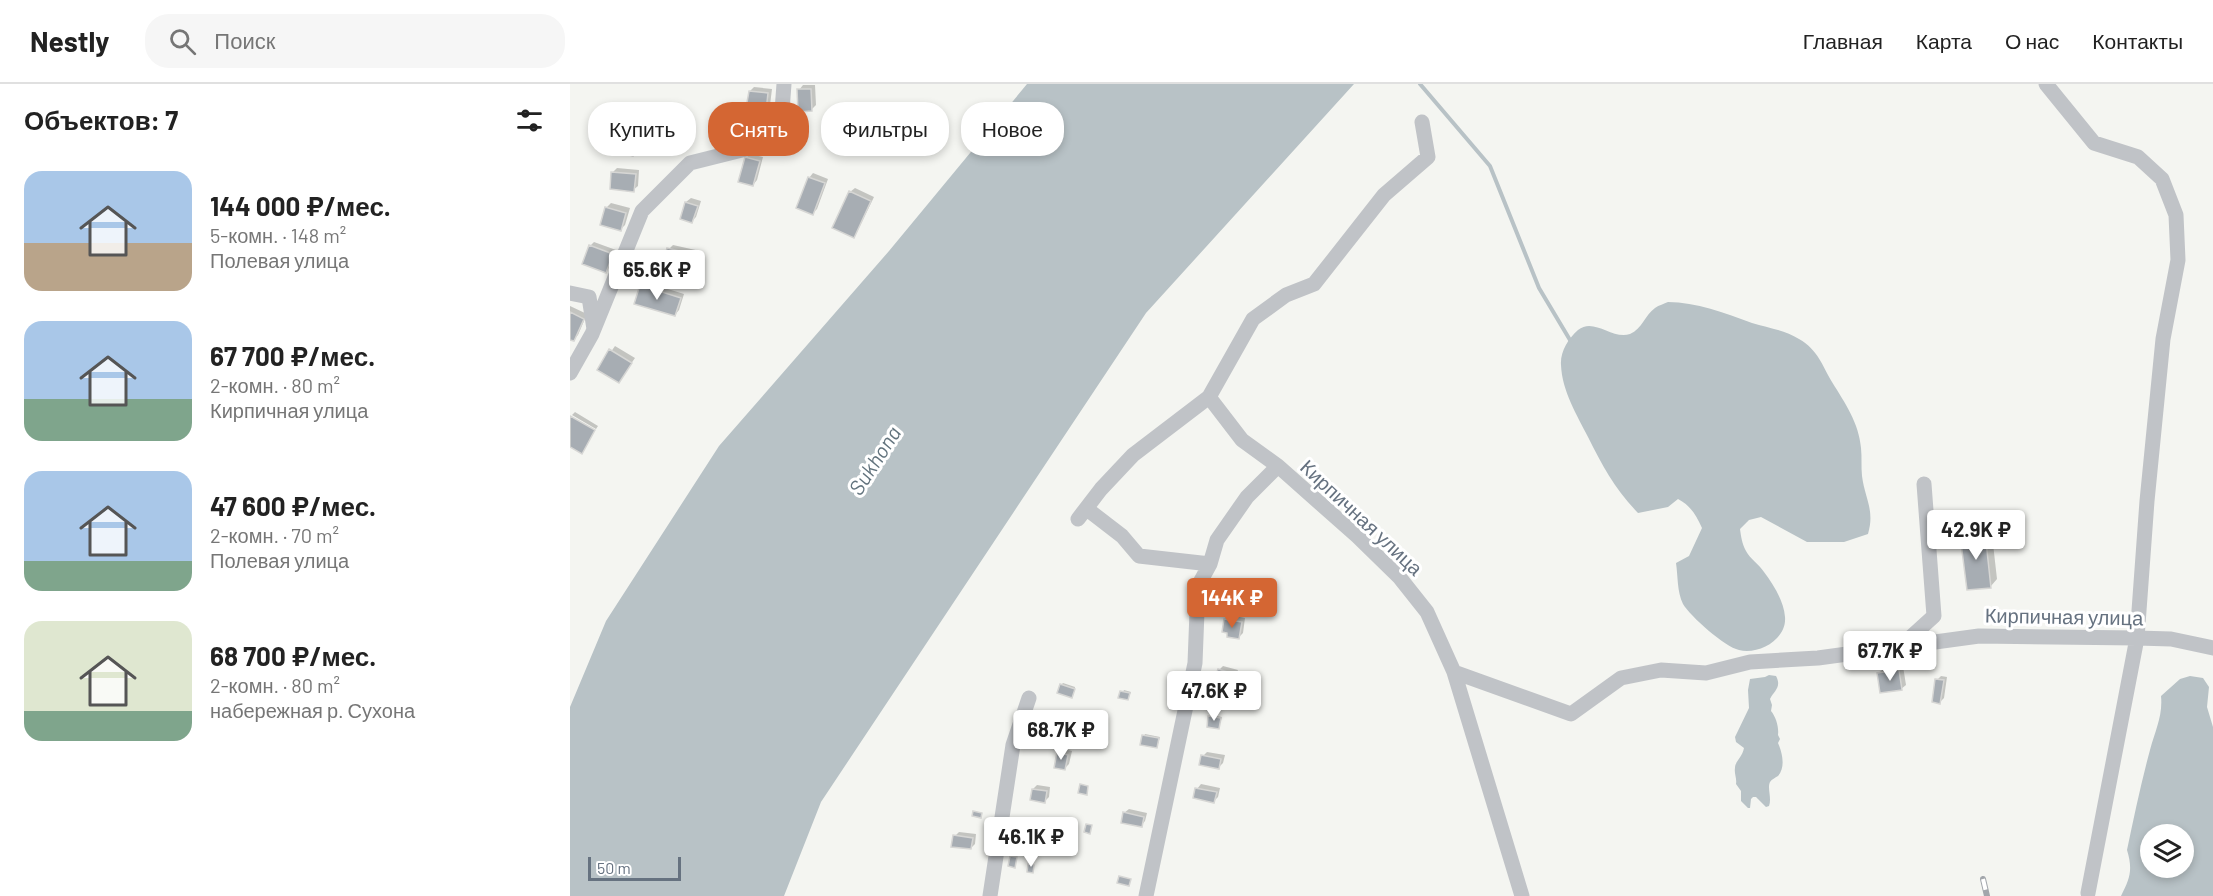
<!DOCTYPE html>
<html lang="ru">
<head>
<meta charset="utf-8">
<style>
  :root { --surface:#fff; --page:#f6f6f6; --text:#222; --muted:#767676; --line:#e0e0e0; --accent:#d46633 }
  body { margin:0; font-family:Barlow,sans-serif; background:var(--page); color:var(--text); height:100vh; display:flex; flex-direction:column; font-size:22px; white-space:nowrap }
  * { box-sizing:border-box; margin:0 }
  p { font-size:20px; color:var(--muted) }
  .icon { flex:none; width:33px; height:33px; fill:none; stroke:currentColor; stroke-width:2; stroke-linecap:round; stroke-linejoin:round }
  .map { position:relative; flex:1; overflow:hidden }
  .panel { display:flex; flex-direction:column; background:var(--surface); width:570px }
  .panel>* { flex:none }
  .top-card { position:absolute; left:18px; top:18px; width:570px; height:54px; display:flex; gap:12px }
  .controls { position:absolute; left:1570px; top:740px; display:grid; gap:12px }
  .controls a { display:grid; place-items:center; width:54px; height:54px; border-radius:50%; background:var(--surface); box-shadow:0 3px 9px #0003; font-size:30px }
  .scale { position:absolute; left:18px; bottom:15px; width:93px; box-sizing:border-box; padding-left:6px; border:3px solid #667280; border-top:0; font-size:16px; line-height:21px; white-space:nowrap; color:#667280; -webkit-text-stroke:4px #fff; paint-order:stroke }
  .price { position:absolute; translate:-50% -51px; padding:0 14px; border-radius:6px; background:#fff; color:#222; font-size:20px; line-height:39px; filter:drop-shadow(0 2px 3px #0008) }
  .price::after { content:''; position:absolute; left:50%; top:36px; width:18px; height:14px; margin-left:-9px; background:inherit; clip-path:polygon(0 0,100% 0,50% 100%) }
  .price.active { background:var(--accent); color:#fff }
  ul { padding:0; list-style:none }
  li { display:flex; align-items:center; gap:18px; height:150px; padding:0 24px }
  li span { display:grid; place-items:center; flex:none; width:168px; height:120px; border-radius:18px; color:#555 }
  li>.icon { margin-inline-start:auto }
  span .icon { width:72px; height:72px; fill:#fffc; stroke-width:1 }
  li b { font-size:26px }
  h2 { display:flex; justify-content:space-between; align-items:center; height:72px; padding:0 24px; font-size:26px }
  .chip { padding:0 21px; border-radius:24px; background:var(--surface); box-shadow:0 3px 9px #0003; font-size:21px; line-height:54px }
  .chip.active { background:var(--accent); color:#fff }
  header { display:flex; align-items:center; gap:36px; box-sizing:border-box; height:84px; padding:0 30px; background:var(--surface); border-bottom:2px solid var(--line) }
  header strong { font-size:28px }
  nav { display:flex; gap:33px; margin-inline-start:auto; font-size:21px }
  .search { width:420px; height:54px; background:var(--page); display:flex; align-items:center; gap:15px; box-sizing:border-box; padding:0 21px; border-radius:24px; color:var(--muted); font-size:22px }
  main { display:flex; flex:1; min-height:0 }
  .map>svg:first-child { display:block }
</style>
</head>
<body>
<header>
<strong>Nestly</strong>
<div class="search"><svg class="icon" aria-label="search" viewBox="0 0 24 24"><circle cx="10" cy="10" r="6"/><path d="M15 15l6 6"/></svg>Поиск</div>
<nav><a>Главная</a><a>Карта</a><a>О нас</a><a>Контакты</a></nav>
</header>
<main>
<section class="panel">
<h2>Объектов: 7<svg class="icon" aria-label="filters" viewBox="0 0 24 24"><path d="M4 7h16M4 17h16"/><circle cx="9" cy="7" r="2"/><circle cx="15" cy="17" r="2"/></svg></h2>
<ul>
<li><span style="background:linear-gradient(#a9c7e8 60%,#b9a48a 0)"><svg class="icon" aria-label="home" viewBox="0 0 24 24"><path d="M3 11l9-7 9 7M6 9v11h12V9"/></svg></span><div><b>144 000 ₽/мес.</b><p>5-комн. · 148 m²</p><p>Полевая улица</p></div></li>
<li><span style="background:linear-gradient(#a9c7e8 65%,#7fa58c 0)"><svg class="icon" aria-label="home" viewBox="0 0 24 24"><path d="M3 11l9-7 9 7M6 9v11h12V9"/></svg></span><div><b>67 700 ₽/мес.</b><p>2-комн. · 80 m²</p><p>Кирпичная улица</p></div></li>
<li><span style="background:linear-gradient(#a9c7e8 75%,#7fa58c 0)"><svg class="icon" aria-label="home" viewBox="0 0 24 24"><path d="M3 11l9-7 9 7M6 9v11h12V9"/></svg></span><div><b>47 600 ₽/мес.</b><p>2-комн. · 70 m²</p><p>Полевая улица</p></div></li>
<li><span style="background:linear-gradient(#dfe7d0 75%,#7fa58c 0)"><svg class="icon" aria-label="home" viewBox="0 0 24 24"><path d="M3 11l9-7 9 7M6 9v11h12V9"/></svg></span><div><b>68 700 ₽/мес.</b><p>2-комн. · 80 m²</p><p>набережная р. Сухона</p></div></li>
</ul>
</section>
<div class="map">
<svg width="1643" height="812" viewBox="0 0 1643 812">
  <rect width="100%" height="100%" fill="#f4f5f1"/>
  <path fill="#b8c2c6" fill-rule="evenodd" d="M457 0H784L576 229 251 718 214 812H0V623L36 537 149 362 319 167Z
    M1098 218C1126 218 1155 229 1182 239 1198 244 1215 246 1229 255 1248 266 1252 281 1262 298 1275 319 1289 339 1291 364 1292 373 1291 383 1292 392 1295 415 1305 426 1298 450L1274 458H1237L1191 433 1179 436 1170 445C1171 452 1172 460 1176 467 1180 475 1189 480 1194 488 1203 500 1214 517 1215 533 1217 555 1189 571 1169 566 1155 563 1120 532 1113 520 1107 508 1108 492 1106 479L1119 472 1132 444C1126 431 1121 422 1108 415L1098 423 1068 429C1045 405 1033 383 1018 353 1007 331 992 307 991 281 990 268 998 255 1008 246 1024 233 1042 256 1060 250 1072 245 1075 231 1085 224 1089 221 1094 220 1098 218Z
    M1199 591 1206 592C1212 603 1204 607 1200 615L1202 621 1201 627C1206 633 1209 643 1208 651L1210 655 1208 659C1212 668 1216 683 1208 692 1205 694 1202 695 1200 698 1197 704 1202 714 1199 722L1196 723 1186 713H1183L1181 715 1180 724H1178L1171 717V707L1166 700C1167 694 1164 690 1165 684 1165 677 1172 674 1174 664L1166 658 1165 653 1179 624 1178 606 1180 595 1195 593Z
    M1620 592 1633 594 1639 603 1637 623 1643 643V812H1551C1560 794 1563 786 1557 766 1564 733 1571 699 1580 666 1585 647 1593 632 1591 612L1610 595ZM1581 750H1614V783H1581Z"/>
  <path fill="#0003" d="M233 1H245L246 21 241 26 229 6Z
    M184 3 202 5 200 21 195 25 180 7Z
    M59 48 71 52 67 66 63 70 55 52Z
    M180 70 193 73 187 96 183 101 176 74Z
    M47 84 69 86 68 102 63 106 43 88Z
    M243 89 258 95 247 125 243 129 239 94Z
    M285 104 304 113 287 148 283 152 280 108Z
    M121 114 131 117 126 133 122 137 116 118Z
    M41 119 60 124 55 141 51 145 36 124Z
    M24 158 46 166 40 183 35 187 20 162Z
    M103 161 130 167 126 182 122 186 99 165Z
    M75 198 114 210 109 226 105 231 71 202Z
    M0 222 17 230 8 251 3 256 0 254Z
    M45 262 65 274 49 297 29 285Z
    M5 328 28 342 26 345 2 331Z
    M1421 442 1427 495 1421 502 1392 451 1399 445Z
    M660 531 675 534 673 549 668 554 655 535Z
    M653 582 668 586 665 594 661 598 649 586Z
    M1333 582 1336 601 1331 605 1309 589 1313 585Z
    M1371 592 1377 593 1374 614 1370 618 1367 596Z
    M493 599 505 603 503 611 491 601Z
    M554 606 561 608 558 615 550 613Z
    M641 631 652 633 649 643 640 633Z
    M575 650 590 653 588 660 587 662 574 652Z
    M493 665 502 667 499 680 494 685 489 669Z
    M637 668 655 671 653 679 649 683 633 672Z
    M631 700 650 704 648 713 644 717 627 705Z
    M467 701 480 703 479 713 475 717 463 705Z
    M559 725 577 729 575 737 571 742 554 729Z
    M389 748 406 750 405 760 401 764 385 752Z"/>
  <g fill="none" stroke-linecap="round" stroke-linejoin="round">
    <path stroke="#b8c2c6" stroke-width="4" d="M850 0 920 82 969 204 1000 256"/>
  </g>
  <path fill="#a7adb3" stroke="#d6d6d4" stroke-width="1.5" d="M227 5H241L242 27 228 28Z
    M179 7 198 9 196 27 176 24Z
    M53 52 68 56 63 72 49 68Z
    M175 73 190 77 183 102 168 98Z
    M41 88 66 90 64 108 40 105Z
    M238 93 255 99 243 131 226 124Z
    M279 107 301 117 284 154 262 144Z
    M115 118 128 122 122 139 110 135Z
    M35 123 56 129 51 147 30 141Z
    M19 161 43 170 36 189 12 180Z
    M97 164 126 171 122 188 93 181Z
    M70 201 111 214 105 232 64 220Z
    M0 228 14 235 4 257 0 256Z
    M39 265 62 279 49 299 27 286Z
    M0 332 25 346 12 370 0 363Z
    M1415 448 1421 504 1397 506 1390 451Z
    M654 535 672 538 669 555 657 553V549L652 548Z
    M648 585 664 590 662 600 645 595Z
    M1329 586 1332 606 1310 609 1307 589Z
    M1365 595 1374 596 1370 620 1362 618Z
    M490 600 505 605 502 614 487 609Z
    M550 607 560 609 558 616 548 614Z
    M638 632 651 634 649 645 637 643Z
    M572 651 589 654 587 664 570 661Z
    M487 668 498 671 495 686 484 684Z
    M631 671 651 675 649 685 629 681Z
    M510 700 518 702 517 711 508 709Z
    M625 704 647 708 644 719 623 714Z
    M462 705 477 707 475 719 460 716Z
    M403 727 412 729 411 734 402 732Z
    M553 728 574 733 572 743 551 739Z
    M516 740 522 741 520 750 514 748Z
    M383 751 403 754 401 765 381 763Z
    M440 772 447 773 445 784 438 782Z
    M458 780 464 781 463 789 457 788Z
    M549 792 561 795 559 802 547 799Z"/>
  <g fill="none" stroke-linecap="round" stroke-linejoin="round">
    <path stroke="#c0c3c7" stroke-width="15" d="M1476 0 1524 59 1568 73 1592 95 1606 131 1608 176 1593 255 1577 417 1567 554 1518 809
      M852 38 858 73 814 111 744 200 716 211 683 235 639 313 672 356 708 382 787 452 830 494 857 528 884 588 1001 630 1051 594 1091 586 1136 589 1180 578 1248 574 1409 552 1567 554 1601 555 1643 564
      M0 209 19 213 24 245
      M0 289 22 250 72 127 120 79 188 62 212 27 214 0
      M517 425 552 452 569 472 640 480
      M508 435 531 405 563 371 639 313
      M1331 562 1364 532 1354 400
      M884 588 952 812
      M420 812 443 661 459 614
      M576 812 625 579 628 502 640 480 647 456 677 413 708 382"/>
    <defs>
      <path id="rail" d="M1413 795 1417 812"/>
    </defs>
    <use href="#rail" stroke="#a2a6ab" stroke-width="6"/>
    <use href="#rail" stroke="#fff" stroke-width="4" stroke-dasharray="11" stroke-linecap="butt"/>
  </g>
  <g text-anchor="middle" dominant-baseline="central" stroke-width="6" stroke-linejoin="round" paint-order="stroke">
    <g font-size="20" fill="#667280" stroke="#fff">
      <text transform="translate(792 433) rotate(43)">Кирпичная улица</text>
      <text transform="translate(1494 532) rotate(1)">Кирпичная улица</text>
    </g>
    <g font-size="21" font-style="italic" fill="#62737d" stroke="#fff">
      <text transform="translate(304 376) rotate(-57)">Sukhona</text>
    </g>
  </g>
</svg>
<div class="controls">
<a><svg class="icon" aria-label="layers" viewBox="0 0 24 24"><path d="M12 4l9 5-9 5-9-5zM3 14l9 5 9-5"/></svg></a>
</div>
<div class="scale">50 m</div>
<b class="price" style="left:87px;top:217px">65.6K ₽</b>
<b class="price" style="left:1406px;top:477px">42.9K ₽</b>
<b class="price active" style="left:662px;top:545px">144K ₽</b>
<b class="price" style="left:1320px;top:598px">67.7K ₽</b>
<b class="price" style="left:644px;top:638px">47.6K ₽</b>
<b class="price" style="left:491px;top:677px">68.7K ₽</b>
<b class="price" style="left:461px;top:784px">46.1K ₽</b>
<div class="top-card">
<a class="chip">Купить</a>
<a class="chip active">Снять</a>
<a class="chip">Фильтры</a>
<a class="chip">Новое</a>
</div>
</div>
</main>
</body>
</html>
